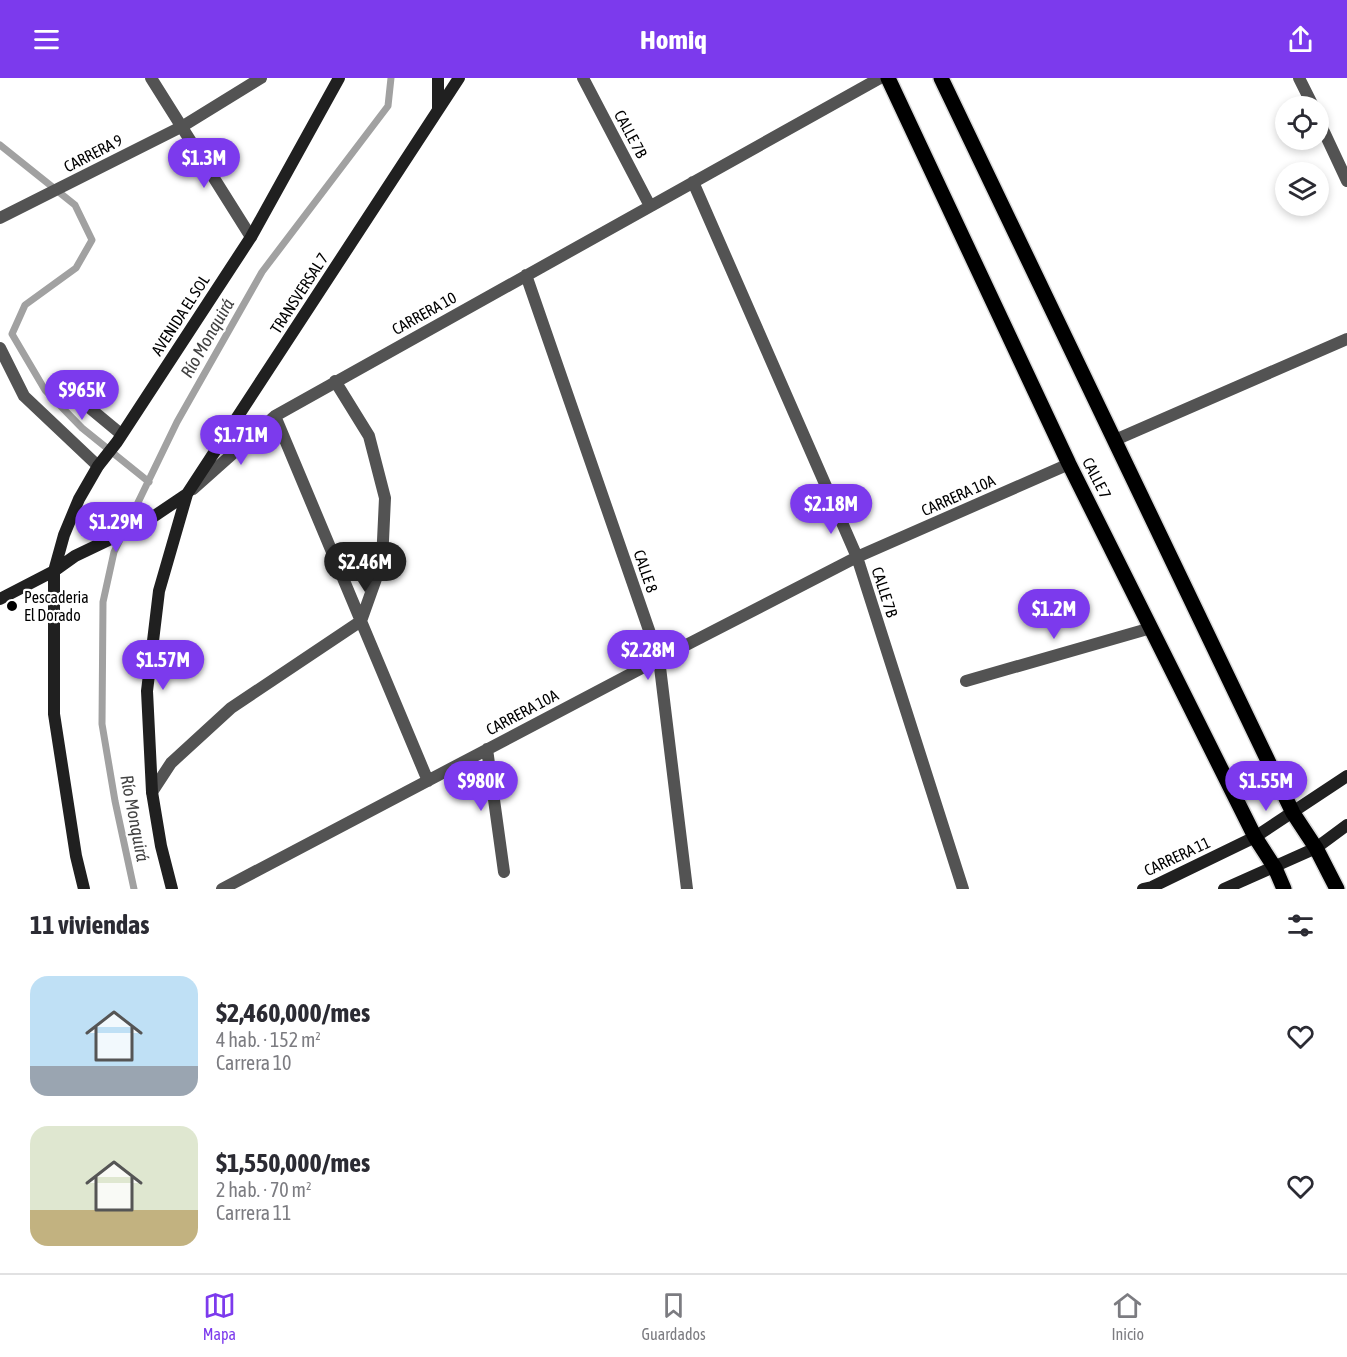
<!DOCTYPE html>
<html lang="es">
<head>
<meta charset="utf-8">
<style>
  :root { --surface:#fff; --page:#f7f7f7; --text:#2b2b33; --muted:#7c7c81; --line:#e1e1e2; --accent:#7c3aed }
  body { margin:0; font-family:"Asap Condensed",sans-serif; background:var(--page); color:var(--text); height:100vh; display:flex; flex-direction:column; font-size:22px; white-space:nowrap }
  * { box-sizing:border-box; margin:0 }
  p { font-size:20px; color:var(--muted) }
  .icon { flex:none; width:33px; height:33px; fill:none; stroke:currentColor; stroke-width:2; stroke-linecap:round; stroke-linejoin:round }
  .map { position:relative; height:811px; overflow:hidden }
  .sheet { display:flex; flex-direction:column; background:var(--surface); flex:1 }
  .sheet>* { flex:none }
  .fabs { position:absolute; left:1275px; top:18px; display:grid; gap:12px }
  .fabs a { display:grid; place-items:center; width:54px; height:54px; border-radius:50%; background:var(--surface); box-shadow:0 3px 9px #0003; font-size:30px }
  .price { position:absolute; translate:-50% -51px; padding:0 14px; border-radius:21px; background:var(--accent); color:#fff; font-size:20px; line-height:39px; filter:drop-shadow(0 2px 3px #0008) }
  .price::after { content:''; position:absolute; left:50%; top:36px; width:18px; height:14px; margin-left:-9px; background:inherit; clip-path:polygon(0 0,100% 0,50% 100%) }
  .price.current { background:#222; color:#fff }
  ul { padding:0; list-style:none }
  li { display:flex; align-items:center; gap:18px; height:150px; padding:0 30px }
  li span { display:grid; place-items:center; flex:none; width:168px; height:120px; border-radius:18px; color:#555 }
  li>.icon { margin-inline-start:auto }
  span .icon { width:72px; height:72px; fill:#fffc; stroke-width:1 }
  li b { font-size:26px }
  h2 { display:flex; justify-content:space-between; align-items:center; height:72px; padding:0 30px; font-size:26px }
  header { display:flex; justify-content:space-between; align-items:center; height:78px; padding:0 30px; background:var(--accent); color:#fff; font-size:27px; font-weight:700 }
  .menu { display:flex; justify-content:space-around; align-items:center; height:84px; border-top:2px solid var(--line); background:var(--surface); font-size:16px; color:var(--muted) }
  .menu a { display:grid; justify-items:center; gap:3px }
  .menu .current { color:var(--accent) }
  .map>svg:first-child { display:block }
</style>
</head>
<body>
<header><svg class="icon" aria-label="menu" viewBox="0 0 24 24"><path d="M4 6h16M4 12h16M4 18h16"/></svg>Homiq<svg class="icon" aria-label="share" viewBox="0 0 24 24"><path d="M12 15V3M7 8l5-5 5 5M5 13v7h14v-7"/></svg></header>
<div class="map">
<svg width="1347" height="811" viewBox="0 0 1347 811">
  <rect width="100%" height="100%" fill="#fff"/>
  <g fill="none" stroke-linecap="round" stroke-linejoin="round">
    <path stroke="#a1a1a1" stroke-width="7" d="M0 67 75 127 92 162 76 190 25 227 12 256 45 312 82 350 149 404
      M134 811 115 723 102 646 103 524 114 474 177 344 262 194 388 28 391 0"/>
    <defs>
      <path id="primary" d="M888 0 1069 386 1255 759 1275 790 1284 811
        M941 0 1293 735 1316 770 1337 811"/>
    </defs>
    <use href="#primary" stroke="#dbdbdb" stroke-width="18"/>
    <path stroke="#535353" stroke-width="12" d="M151 0 251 159
      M583 0 650 128
      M1299 0 1313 28
      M1318 41 1347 103
      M693 104 857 479 963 811
      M0 140 183 48 261 0
      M526 197 659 581 687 811
      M0 270 24 318 98 388
      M62 307 121 356
      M275 338 428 703
      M1115 362 1347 261
      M193 411 275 338 880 0
      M966 603 1151 550
      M487 671 504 794
      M152 714 171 685 231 630 361 543 382 484 385 420 369 358 335 303
      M222 811 659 581 857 479 1069 386"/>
    <path stroke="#202020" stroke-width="12" d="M438 31V0
      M0 521 54 493 75 478 144 445 187 416
      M84 811 76 778 54 636V493L64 457 79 421 98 388 117 364 251 159 339 0
      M172 811 161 768 152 714 147 613 159 513 187 416 459 0
      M1143 811 1152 809 1255 759 1347 698
      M1224 811 1316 770 1347 747"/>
    <use href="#primary" stroke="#000" stroke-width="15"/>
  </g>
  <circle fill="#000" stroke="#fff" stroke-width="2" cx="12" cy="528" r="6"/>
  <g text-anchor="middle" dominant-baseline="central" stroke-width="4.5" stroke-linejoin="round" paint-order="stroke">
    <g font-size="16" fill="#000" stroke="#fff">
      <text transform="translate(631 56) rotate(62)">CALLE 7B</text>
      <text transform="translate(93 75) rotate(-27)">CARRERA 9</text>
      <text transform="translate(299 215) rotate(-57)">TRANSVERSAL 7</text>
      <text transform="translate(424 235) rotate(-29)">CARRERA 10</text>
      <text transform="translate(180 237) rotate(-57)">AVENIDA EL SOL</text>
      <text transform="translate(1097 400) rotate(63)">CALLE 7</text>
      <text transform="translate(958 417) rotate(-24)">CARRERA 10A</text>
      <text transform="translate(646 493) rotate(71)">CALLE 8</text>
      <text transform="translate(885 514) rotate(72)">CALLE 7B</text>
      <text transform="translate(522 634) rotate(-28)">CARRERA 10A</text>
      <text transform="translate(1177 778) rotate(-25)">CARRERA 11</text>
    </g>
    <g font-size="16" fill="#000" stroke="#fff" text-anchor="start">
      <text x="24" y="519">Pescaderia<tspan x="24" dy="18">El Dorado</tspan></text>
    </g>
    <g font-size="18" font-style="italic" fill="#424242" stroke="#fff">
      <text transform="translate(207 260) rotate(-60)">Río Monquirá</text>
      <text transform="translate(135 740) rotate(79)">Río Monquirá</text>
    </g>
  </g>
</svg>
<div class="fabs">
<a><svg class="icon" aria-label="locate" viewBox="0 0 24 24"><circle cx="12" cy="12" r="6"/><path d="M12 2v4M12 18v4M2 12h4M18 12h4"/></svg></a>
<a><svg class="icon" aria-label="layers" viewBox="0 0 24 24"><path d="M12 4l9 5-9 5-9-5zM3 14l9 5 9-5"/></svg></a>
</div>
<b class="price" style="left:204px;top:111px">$1.3M</b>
<b class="price" style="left:82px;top:343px">$965K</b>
<b class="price" style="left:241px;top:388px">$1.71M</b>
<b class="price" style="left:831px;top:457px">$2.18M</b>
<b class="price" style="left:116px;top:475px">$1.29M</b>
<b class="price current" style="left:365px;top:515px">$2.46M</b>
<b class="price" style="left:1054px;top:562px">$1.2M</b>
<b class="price" style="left:648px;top:603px">$2.28M</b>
<b class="price" style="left:163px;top:613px">$1.57M</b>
<b class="price" style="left:481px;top:734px">$980K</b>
<b class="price" style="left:1266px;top:734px">$1.55M</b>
</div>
<section class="sheet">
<h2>11 viviendas<svg class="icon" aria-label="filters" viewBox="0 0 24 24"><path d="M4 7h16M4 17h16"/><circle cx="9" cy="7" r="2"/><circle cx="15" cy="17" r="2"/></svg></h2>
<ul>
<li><span style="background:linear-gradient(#bfe0f5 75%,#9aa5b1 0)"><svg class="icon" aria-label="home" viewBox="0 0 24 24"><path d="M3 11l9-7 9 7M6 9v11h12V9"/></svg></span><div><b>$2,460,000/mes</b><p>4 hab. · 152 m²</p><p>Carrera 10</p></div><svg class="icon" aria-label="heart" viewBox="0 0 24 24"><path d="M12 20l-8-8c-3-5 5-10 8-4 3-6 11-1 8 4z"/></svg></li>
<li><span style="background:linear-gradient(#dfe7d0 70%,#c2b280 0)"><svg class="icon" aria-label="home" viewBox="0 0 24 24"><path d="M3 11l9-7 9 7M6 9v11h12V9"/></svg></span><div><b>$1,550,000/mes</b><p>2 hab. · 70 m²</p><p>Carrera 11</p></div><svg class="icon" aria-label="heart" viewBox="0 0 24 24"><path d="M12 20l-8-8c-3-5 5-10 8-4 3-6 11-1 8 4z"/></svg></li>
</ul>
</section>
<nav class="menu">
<a class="current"><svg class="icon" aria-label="map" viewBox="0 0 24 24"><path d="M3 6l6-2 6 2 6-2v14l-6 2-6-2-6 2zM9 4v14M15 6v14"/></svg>Mapa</a>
<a><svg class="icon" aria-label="saved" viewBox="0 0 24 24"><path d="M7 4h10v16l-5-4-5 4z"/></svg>Guardados</a>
<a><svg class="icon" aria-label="home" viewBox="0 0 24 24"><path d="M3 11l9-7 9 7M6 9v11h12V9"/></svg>Inicio</a>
</nav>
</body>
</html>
